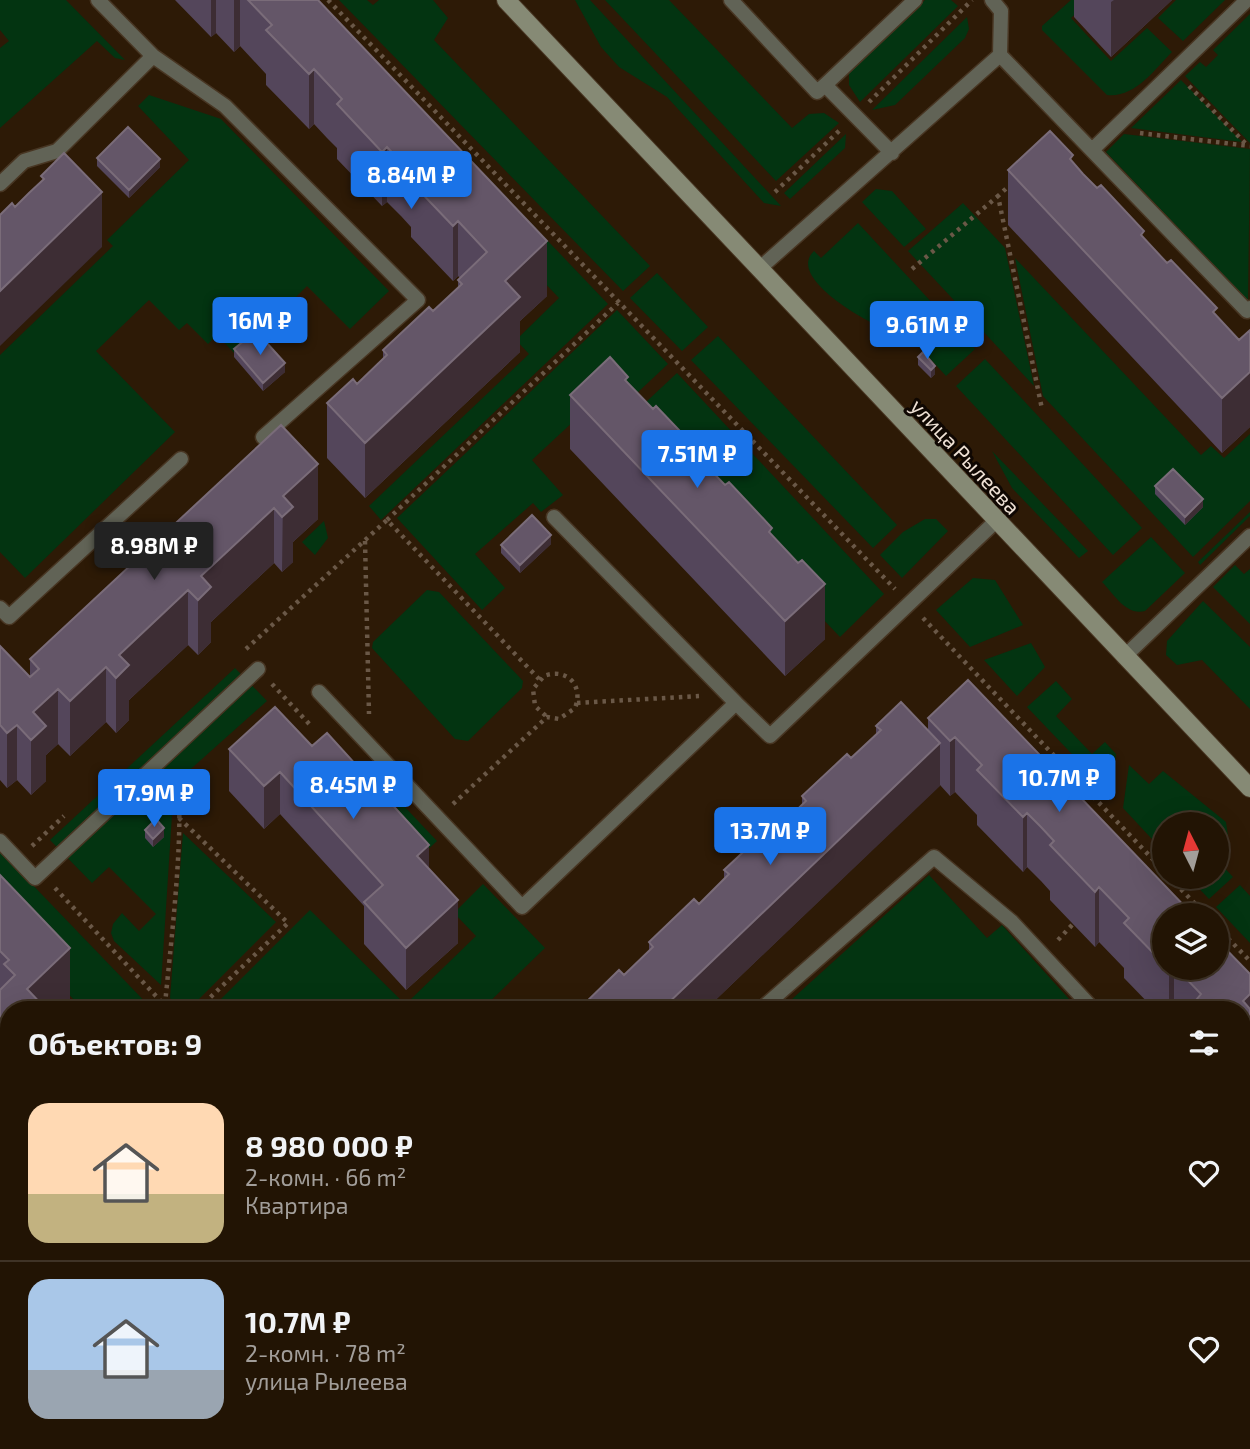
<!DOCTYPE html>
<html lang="ru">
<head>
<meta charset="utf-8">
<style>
  :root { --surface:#221404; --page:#2e2113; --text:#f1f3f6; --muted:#a29e9a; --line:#3f3326; --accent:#1a73e8 }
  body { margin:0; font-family:"Exo 2",sans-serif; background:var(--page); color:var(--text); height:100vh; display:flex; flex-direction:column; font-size:26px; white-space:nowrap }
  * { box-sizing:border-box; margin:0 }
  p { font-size:23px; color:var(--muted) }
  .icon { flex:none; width:38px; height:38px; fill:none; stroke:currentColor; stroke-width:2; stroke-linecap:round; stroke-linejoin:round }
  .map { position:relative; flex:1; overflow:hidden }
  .details { position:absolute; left:0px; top:1001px; width:1251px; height:448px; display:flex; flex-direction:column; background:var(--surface); border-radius:28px 28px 0 0; box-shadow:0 7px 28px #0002,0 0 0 2px var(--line) }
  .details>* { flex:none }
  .needle { width:46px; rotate:354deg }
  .fabs { position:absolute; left:1152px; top:812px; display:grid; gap:14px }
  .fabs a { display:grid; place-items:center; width:77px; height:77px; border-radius:50%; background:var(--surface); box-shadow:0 7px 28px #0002,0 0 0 2px var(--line); font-size:35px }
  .price { position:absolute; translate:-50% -60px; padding:0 16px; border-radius:7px; background:var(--accent); color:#fff; font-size:23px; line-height:46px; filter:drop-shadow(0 2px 4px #0008) }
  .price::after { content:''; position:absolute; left:50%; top:42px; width:21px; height:16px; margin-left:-10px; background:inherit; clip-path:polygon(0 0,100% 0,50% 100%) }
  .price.active { background:#222; color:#fff }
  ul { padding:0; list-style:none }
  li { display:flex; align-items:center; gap:21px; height:175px; padding:0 28px }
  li+li { border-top:2px solid var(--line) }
  li span { display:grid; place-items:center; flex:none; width:196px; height:140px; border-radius:21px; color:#555 }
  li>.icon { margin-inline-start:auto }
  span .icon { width:84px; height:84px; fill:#fffc; stroke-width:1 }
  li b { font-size:30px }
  h2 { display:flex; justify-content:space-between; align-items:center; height:84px; padding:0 28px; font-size:30px }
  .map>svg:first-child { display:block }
</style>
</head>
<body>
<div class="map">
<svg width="1250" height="1449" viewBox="0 0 1250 1449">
  <rect width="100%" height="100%" fill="#2d1a06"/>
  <path fill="#033411" d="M0 0H66L125 60 115 58 97 41 0 128V48L9 41 0 30Z
    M275 0H318L608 304 381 520 369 506 529 354 516 340 559 298Z
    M339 0H367L373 5 379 0H433L448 18 434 40 650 266 623 291Z
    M575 0H590L781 206 764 203 667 97 619 67 601 47Z
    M605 0H669L792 128 809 114 824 113 839 123 776 181Z
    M925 0H951L958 6 860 102 849 85V72Z
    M1071 0H1090L1071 18 1111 61 1147 28 1172 52C1154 70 1135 98 1107 95L1042 30V26Z
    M1176 0H1225L1183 41 1158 18Z
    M1250 14V143L1185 76 1200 62 1206 67 1218 55 1213 50Z
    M967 17 969 29 965 38 895 105 872 110Z
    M1181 80 1242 142 1131 128Z
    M149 95 221 119 389 291 350 329 307 286 237 356 217 335 208 344 187 323 179 330 149 300 96 351 175 432 25 578 0 552V355L113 246 107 240 189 160 138 106Z
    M846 134 845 148 790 199 784 193Z
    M1124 134 1250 149 1248 301 1106 152Z
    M876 189 892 191 926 229 904 247 862 202Z
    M963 203 1005 248 1034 386 908 251Z
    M858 223 975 349 946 376 901 327C894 327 885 328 879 326 860 318 787 276 814 251L821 258Z
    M1015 258 1201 455 1211 446 1224 458 1250 434V501L1193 557 1043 396Z
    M657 273 708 327 682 351 630 298Z
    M617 310 668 364 621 408 605 392 532 460 563 495 541 512 533 503 475 554 505 588 482 610 397 518Z
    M718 336 897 525 873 548 691 360Z
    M985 359 1142 528 1113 555 956 386Z
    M677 373 884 594 840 637 630 417Z
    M992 451 1088 551 1079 558 1012 488Z
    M1250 512V516L1200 565 1198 562Z
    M925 519H936L948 531 902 578 880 555 903 532Z
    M324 521 328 538 315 555 302 542Z
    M1151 537 1185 573 1145 611C1126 616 1114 594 1102 582Z
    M1235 565 1244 574 1250 569V624L1213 587Z
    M973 578 995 580 1023 625 970 647 936 610Z
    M427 590 439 592 523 681 522 688 468 741 455 739 372 648 373 642Z
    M1203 601 1250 647V709L1202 660 1177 665 1166 655 1167 641Z
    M1031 643 1045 667 1017 696 984 660Z
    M235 668 267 701 174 784 161 985 114 941 111 933 113 924 122 913 139 931 156 914 109 867 92 883 50 840Z
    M1056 681 1072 699 1056 716 1092 754 1105 742 1116 754 1111 795 1027 707Z
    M1129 765 1149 784 1163 771 1226 822 1228 836 1219 862 1233 877 1209 899 1188 877H1216V824H1164V852L1123 808Z
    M402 804 437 841 420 857 385 820Z
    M183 833 276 922 188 1010H182L170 998Z
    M0 851 153 1010H73L78 1004 0 923Z
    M929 875 987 938 1002 925 1079 1010H780Z
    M483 884 545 948 481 1010H421L411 999 476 936 454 913Z
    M1240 885 1250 896V943L1216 907Z
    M310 910 411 1010H210Z
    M9 1123V1179L0 1188V1132Z
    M1250 1134V1228L1243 1234V1141Z
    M9 1213V1264L0 1272V1222Z
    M1250 1398V1422L1243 1430V1405Z
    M527 1440H709L700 1449H535Z
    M719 1440H906L897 1449H710Z
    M1206 1440H1231L1222 1449H1197Z"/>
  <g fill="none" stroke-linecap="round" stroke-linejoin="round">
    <defs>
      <path id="service" d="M98 0 153 56 225 106 418 300 263 437
        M731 0 817 92 825 85
        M992 0 1001 11 1000 55
        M1092 150 1247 0
        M892 153 825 85 915 0
        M0 184 24 161 57 151 153 56
        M759 269 1000 55 1247 311 1250 308
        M554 517 736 703
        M0 608 9 617 181 459
        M1124 657 1250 536
        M319 692 522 907 736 703 770 736 996 521
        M0 841 35 878 258 669
        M760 1010 934 857 1012 922 1094 1010
        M1242 1270 1250 1263
        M515 1440 524 1449"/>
      <path id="secondary" d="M506 0 1250 788"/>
    </defs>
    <use href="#service" stroke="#483623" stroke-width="17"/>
    <use href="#secondary" stroke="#483623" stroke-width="20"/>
    <path stroke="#6a5847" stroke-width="4.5" stroke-dasharray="3.5 5" stroke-linecap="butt" d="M328 0 895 589
      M1189 86 1247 145
      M869 102 972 0
      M1140 133 1250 146
      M1012 183 998 196 1042 409
      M775 192 840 130
      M912 269 998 196
      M387 520 618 303
      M365 541 369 714
      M923 618 1164 871
      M246 649 387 520 539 679
      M272 684 312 727
      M577 703 699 696
      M453 804 547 717 559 719 575 708C584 686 567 667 544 676L533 689 535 706 547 717
      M179 818 288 923 197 1010
      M32 846 64 816
      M1169 877 1206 915
      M55 888 169 1010
      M1216 926 1250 961
      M1058 940 1073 924
      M165 1005C168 968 189 799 174 777
      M0 1280 9 1272
      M705 1449 714 1440
      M1233 1449 1250 1433"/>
    <use href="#service" stroke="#616356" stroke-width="14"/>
    <use href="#secondary" stroke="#868a75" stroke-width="18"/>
  </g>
  <path fill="#54465b" d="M175 0H318L547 296 520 321V352L365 498 327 458V403L357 384 383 359V350L433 311 458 288V280L460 278 458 276 453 281 411 237V227L401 216 387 202 382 206 337 159V148L327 138 314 124 309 129 266 85V74L240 46 234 52 216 33 211 37Z
    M1074 0H1172L1111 57 1074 17Z
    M97 158 160 167 129 198 97 166Z
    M1073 163 1239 340 1250 330V427L1222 453 1008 225V170Z
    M234 349 285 372 263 391 234 357Z
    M918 357 935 374 931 378 918 365Z
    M628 384 798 563 825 639 785 676 570 449V395Z
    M281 425 318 519 293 542V562L282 572 274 563 211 622V642L198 655 188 645 129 700V720L116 733 106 722 70 756 58 744 46 755V781L31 795 17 780 7 788 0 780V646L30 677V659Z
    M1155 486 1203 507 1185 525 1155 494Z
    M551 544 520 573 501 553V545Z
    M968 680 1193 915H1164V968H1216V939L1250 974V1125L1242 1132V1010H1155L1124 978V968L1099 942 1095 947 1050 900V891L1041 881 1027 867 1023 872 977 825V815L955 792 950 796 940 785 705 1010H578L619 970 624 975 649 951V942L694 899 699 904 724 879V870L771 826 775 831 802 805V796L847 754 851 758 876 734V726L901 702 928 731V718Z
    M312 746 429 869 458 943 406 990 364 944V906L280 814 264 829 229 791V749Z
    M145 830 164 837 153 847 145 838Z
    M0 875 70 1003 63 1010H9V1115L0 1123Z
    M373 1440H507L516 1449H382Z
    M1007 1440H1200L1191 1449H998Z"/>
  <path fill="#3d2d34" d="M211 0H216V33L211 37Z
    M234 0H240V46L234 52Z
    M1114 0H1172L1111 57V2Z
    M314 69V124L309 129V74Z
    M387 147V202L382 206V152Z
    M160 159V167L129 198V190Z
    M102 192V247L0 346V291Z
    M458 221V276L453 281V226Z
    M547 241V296L520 321V352L365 498V443L505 281Z
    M285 363V372L263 391V383Z
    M935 366V374L931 378V370Z
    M1250 372V427L1222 453V398Z
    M318 464V519L293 542V562L282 572 283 496Z
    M1203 499V507L1185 525V517Z
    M274 508V563L211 622V642L198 655V600L201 576Z
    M551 535V544L520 573V565Z
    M825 584V639L785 676V621Z
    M188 590V645L129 700V720L116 733V678L119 655Z
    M106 667V722L70 756V701Z
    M58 689V744L46 755V781L31 795V740L33 712Z
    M17 725V780L7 788V733Z
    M955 737V792L950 796V741Z
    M940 743V786L705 1010H661Z
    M280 772V814L264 829V786Z
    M1027 813V867L1023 872V817Z
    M164 828V837L153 847V839Z
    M429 845V887L417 856Z
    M1099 887V942L1095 947V892Z
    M458 900V943L406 990V948Z
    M70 948V1003L63 1010H27V989Z
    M1171 968H1174V1010H1169V970Z
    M1250 994V1049L1243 1001Z
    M9 1060V1115L0 1123V1068Z
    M1250 1070V1125L1242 1132V1077Z
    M1250 1338V1393L1242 1400V1345Z
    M1074 1440H1081V1449H1065Z
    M1143 1440H1200L1191 1449H1134Z"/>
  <path fill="#645668" stroke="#7a6c79" stroke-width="2" d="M248 0H318L547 241 505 281 520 297 365 443 327 403 353 379 357 384 387 355 383 350 429 307 433 311 447 298 462 284 458 280 487 252 458 221 453 226 411 182 416 177 401 162 387 147 382 152 337 104 342 99 314 69 309 74 266 30 272 25Z
    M128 127 160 159 129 190 97 158Z
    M1050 131 1073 155 1070 159 1083 174 1097 188 1101 185 1144 231 1141 235 1167 263 1171 260 1217 308 1213 312 1239 340 1250 330V372L1222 398 1008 170Z
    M64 153 102 192 0 291V215L12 203 15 207 29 193 44 179 41 176Z
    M256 331 285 363 263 383 234 349Z
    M923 352 935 366 931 370 918 357Z
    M610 357 628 377 625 380 653 409 656 406 700 452 697 456 725 485 729 482 772 528 769 532 798 563 802 560 825 584 785 621 570 395Z
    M281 425 318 464 283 496 293 507 282 517 274 508 201 576 211 587 198 600 188 590 119 655 129 665 116 678 106 667 70 701 58 689 33 712 46 726 31 740 17 725 7 733 0 725V646L30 677 39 669 30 659Z
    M1173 469 1203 499 1185 517 1155 486Z
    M532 515 551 535 520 565 501 545Z
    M968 680 1193 915H1164V964L1124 923 1129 918 1099 887 1095 892 1050 845 1054 841 1041 827 1027 813 1023 817 977 770 982 765 955 737 950 741 928 718Z
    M901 702 940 743 661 1010H578L619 970 624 975 653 947 649 942 694 899 699 904 729 874 724 870 771 826 775 831 806 801 802 796 847 754 851 758 881 730 876 726Z
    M275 707 312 746 327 733 429 845 417 856 458 900 406 948 364 902 383 885 280 772 264 786 229 749Z
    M156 819 164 828 153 839 145 830Z
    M0 875 70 948 27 989 47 1010H9V1060L0 1068V990L15 975 4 964 9 960 0 951Z
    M1216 939 1250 974V994L1243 1001 1250 1009V1070L1242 1077V1010H1207L1197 999 1201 994 1176 968H1216Z
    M1250 1287V1309L1242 1302V1294Z
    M1242 1302 1250 1309V1338L1242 1345Z
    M426 1440H507L516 1449H434Z
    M1007 1440H1074L1065 1449H998Z
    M1088 1440H1143L1134 1449H1096Z"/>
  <g text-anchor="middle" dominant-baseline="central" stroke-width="6" stroke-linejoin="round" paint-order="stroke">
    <g font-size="21" fill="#eee0d4" stroke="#0f0702">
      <text transform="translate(966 456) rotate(47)">улица Рылеева</text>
    </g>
  </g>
</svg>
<div class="fabs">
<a><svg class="needle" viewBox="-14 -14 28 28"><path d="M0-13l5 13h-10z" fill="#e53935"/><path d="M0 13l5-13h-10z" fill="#a29e9a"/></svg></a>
<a><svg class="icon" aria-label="layers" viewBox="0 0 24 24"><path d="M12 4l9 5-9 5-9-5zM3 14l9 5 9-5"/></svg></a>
</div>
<b class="price" style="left:411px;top:211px">8.84M ₽</b>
<b class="price" style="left:260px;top:357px">16M ₽</b>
<b class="price" style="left:927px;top:361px">9.61M ₽</b>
<b class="price" style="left:697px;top:490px">7.51M ₽</b>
<b class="price active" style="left:154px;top:582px">8.98M ₽</b>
<b class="price" style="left:1059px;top:814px">10.7M ₽</b>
<b class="price" style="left:353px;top:821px">8.45M ₽</b>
<b class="price" style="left:154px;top:829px">17.9M ₽</b>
<b class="price" style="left:770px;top:867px">13.7M ₽</b>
<section class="details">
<h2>Объектов: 9<svg class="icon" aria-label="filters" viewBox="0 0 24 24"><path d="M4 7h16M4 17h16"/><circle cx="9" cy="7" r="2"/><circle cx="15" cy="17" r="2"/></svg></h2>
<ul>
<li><span style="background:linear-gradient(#ffd9b3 65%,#c2b280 0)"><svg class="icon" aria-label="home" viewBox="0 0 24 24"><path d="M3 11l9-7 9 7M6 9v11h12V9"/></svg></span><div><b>8 980 000 ₽</b><p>2-комн. · 66 m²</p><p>Квартира</p></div><svg class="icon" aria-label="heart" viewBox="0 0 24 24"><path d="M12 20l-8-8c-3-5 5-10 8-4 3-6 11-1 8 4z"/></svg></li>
<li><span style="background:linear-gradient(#a9c7e8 65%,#9aa5b1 0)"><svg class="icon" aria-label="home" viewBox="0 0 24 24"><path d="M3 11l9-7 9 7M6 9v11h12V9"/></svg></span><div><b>10.7M ₽</b><p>2-комн. · 78 m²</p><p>улица Рылеева</p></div><svg class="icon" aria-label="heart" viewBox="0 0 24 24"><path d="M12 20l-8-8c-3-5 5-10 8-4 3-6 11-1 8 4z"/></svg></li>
</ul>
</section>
</div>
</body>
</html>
